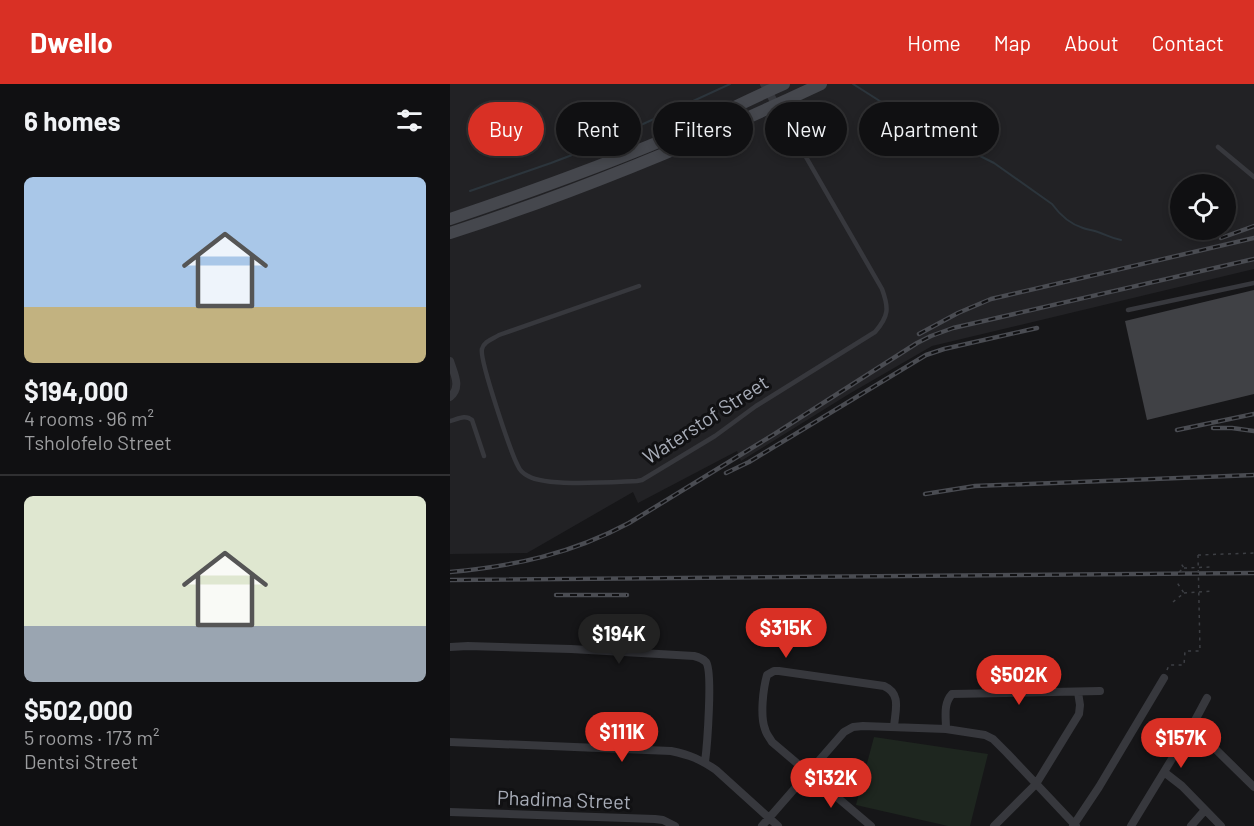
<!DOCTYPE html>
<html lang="en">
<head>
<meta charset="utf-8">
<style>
  :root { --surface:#101012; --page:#19191b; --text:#f1f3f6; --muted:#9c9d9f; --line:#303032; --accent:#d93025 }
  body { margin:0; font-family:Barlow,sans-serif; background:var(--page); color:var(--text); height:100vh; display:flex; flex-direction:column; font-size:22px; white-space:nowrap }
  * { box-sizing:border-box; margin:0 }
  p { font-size:20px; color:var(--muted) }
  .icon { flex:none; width:33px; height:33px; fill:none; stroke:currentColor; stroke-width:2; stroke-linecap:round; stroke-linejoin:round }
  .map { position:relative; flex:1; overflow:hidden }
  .panel { display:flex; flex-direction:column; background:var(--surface); width:450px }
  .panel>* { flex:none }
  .hud { position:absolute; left:18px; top:18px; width:570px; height:54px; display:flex; gap:12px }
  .buttons { position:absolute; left:720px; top:90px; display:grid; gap:12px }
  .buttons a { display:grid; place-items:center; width:66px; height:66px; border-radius:50%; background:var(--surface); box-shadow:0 3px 9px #0003,0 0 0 2px var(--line); font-size:30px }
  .price { position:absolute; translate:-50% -51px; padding:0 14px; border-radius:21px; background:var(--accent); color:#fff; font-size:20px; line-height:39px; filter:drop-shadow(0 2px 3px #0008) }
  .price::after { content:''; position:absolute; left:50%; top:36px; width:18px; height:14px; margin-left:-9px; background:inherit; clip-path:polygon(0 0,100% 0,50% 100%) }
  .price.active { background:#222; color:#fff }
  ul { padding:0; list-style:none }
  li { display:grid; align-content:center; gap:12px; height:318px; padding:0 24px }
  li+li { border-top:2px solid var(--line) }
  li span { display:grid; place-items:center; height:186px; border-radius:9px; color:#555 }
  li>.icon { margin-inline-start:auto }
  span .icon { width:108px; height:108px; fill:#fffc; stroke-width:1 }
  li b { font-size:26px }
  h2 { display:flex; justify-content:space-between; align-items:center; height:72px; padding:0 24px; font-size:26px }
  .chip { padding:0 21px; border-radius:27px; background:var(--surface); box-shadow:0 3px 9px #0003,0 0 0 2px var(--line); font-size:21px; line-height:54px }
  .chip.active { background:var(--accent); color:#fff }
  header { display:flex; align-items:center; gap:36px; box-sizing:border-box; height:84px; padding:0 30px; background:var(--accent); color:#fff }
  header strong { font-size:28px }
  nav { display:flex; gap:33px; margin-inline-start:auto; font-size:21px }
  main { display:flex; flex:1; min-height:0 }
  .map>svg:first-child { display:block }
</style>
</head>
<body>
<header>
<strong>Dwello</strong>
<nav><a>Home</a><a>Map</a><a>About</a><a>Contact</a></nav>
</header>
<main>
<section class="panel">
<h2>6 homes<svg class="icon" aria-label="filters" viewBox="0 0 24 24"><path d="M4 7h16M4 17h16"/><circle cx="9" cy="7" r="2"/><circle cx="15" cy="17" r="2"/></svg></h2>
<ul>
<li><span style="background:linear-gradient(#a9c7e8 70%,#c2b280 0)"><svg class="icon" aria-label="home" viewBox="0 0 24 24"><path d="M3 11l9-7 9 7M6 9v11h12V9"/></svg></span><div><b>$194,000</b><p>4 rooms · 96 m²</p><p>Tsholofelo Street</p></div></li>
<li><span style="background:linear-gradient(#dfe7d0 70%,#9aa5b1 0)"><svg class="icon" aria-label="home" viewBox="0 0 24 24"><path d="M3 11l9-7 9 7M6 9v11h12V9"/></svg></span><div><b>$502,000</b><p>5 rooms · 173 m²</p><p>Dentsi Street</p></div></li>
</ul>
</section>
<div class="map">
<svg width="804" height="742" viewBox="0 0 804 742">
  <rect width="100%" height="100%" fill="#161618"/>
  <path fill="#222225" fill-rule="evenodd" d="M0 0H804V185L482 262 399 310 291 377 287 367 188 419 183 408 77 469 0 470ZM730 100H776V146H730Z"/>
  <path fill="#1e261f" d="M424 653 538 670 520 742H498L406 721Z"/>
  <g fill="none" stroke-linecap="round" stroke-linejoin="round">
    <path stroke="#2c353c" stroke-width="2" d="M403 0 491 56 507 68 524 69 544 79 602 120C610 131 620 140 633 144 638 146 643 146 648 148 657 151 661 154 671 156
      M20 107 101 79 143 63 280 0"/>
  </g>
  <path fill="#404145" d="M804 206V310L697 336 675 237Z"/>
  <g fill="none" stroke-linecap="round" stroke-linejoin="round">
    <path stroke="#3d3f44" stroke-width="1.5" stroke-dasharray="3 4.5" stroke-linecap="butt" d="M748 471 804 469
      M734 484 762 483
      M729 488 734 484 730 478
      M734 509 762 507
      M723 518 734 509 726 497
      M717 586 719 581H734L735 567H750"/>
    <path stroke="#37383d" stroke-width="4.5" d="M768 63 804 93
      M189 202 49 251C43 255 34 257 32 265 29 275 61 369 68 382 70 387 74 390 78 392 97 403 162 398 187 397L192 396 265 352 306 322 425 248C439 232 439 224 432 205L326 21
      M678 226 804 199
      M0 337C8 335 15 330 22 336L34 372"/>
    <path stroke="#37383d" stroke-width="8" d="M314 0 326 21
      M0 277C4 290 12 303 0 313
      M0 563 18 562 121 565 244 572C248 573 253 575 256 578 263 587 257 663 255 678
      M742 642 804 703
      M496 645C496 633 493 620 502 610L650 607
      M0 658 221 667C240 671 250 675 266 686L328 742
      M714 688 732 702 771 742
      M0 728 205 735 213 736 225 742
      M312 742 394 648 403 643 413 642 496 645 535 651 543 655 557 669 626 742
      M421 742 322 658C320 654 316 650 315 645 310 632 313 605 317 591L324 587H329L434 602C452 610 445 627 444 643
      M544 742 586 700 629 630 630 621 628 608
      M623 742 649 703 714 594
      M681 742 742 642 757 614
      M741 742 755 726"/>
    <path stroke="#45474d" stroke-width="12" d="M0 135C74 110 147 84 218 54 257 37 295 17 334 0
      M0 149C127 108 250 57 371 0"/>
    <defs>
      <path id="rail" d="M771 154 804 142
        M469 250 508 229 541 215 804 154
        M763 344H782L804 347
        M727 346 804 330
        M276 389 299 378 476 271 494 265 587 244
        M475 410 525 402 804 391
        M0 488C65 482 121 470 179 439L323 351 467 259 481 252 503 244 804 175
        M0 496 804 489
        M106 511H177"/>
    </defs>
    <use href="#rail" stroke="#4a4c52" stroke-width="4.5"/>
    <use href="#rail" stroke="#111113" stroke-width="2" stroke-dasharray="7" stroke-linecap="butt"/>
    <path stroke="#3d3f44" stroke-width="1.5" stroke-dasharray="3 4.5" stroke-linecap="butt" d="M748 471 750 567"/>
  </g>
  <g text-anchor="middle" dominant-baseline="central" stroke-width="6" stroke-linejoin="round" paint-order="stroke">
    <g font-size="20" fill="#a8adb8" stroke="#111113">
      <text transform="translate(255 335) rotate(-33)">Waterstof Street</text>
      <text transform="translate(114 715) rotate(2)">Phadima Street</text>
    </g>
  </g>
</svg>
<div class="buttons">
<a><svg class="icon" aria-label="locate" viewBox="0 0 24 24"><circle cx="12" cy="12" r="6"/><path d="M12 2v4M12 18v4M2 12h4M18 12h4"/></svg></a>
</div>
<b class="price" style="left:336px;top:575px">$315K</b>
<b class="price active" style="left:169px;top:581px">$194K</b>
<b class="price" style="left:569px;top:622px">$502K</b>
<b class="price" style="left:172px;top:679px">$111K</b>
<b class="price" style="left:731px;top:685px">$157K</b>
<b class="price" style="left:381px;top:725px">$132K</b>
<div class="hud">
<a class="chip active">Buy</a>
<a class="chip">Rent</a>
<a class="chip">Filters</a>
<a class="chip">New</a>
<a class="chip">Apartment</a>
</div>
</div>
</main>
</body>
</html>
